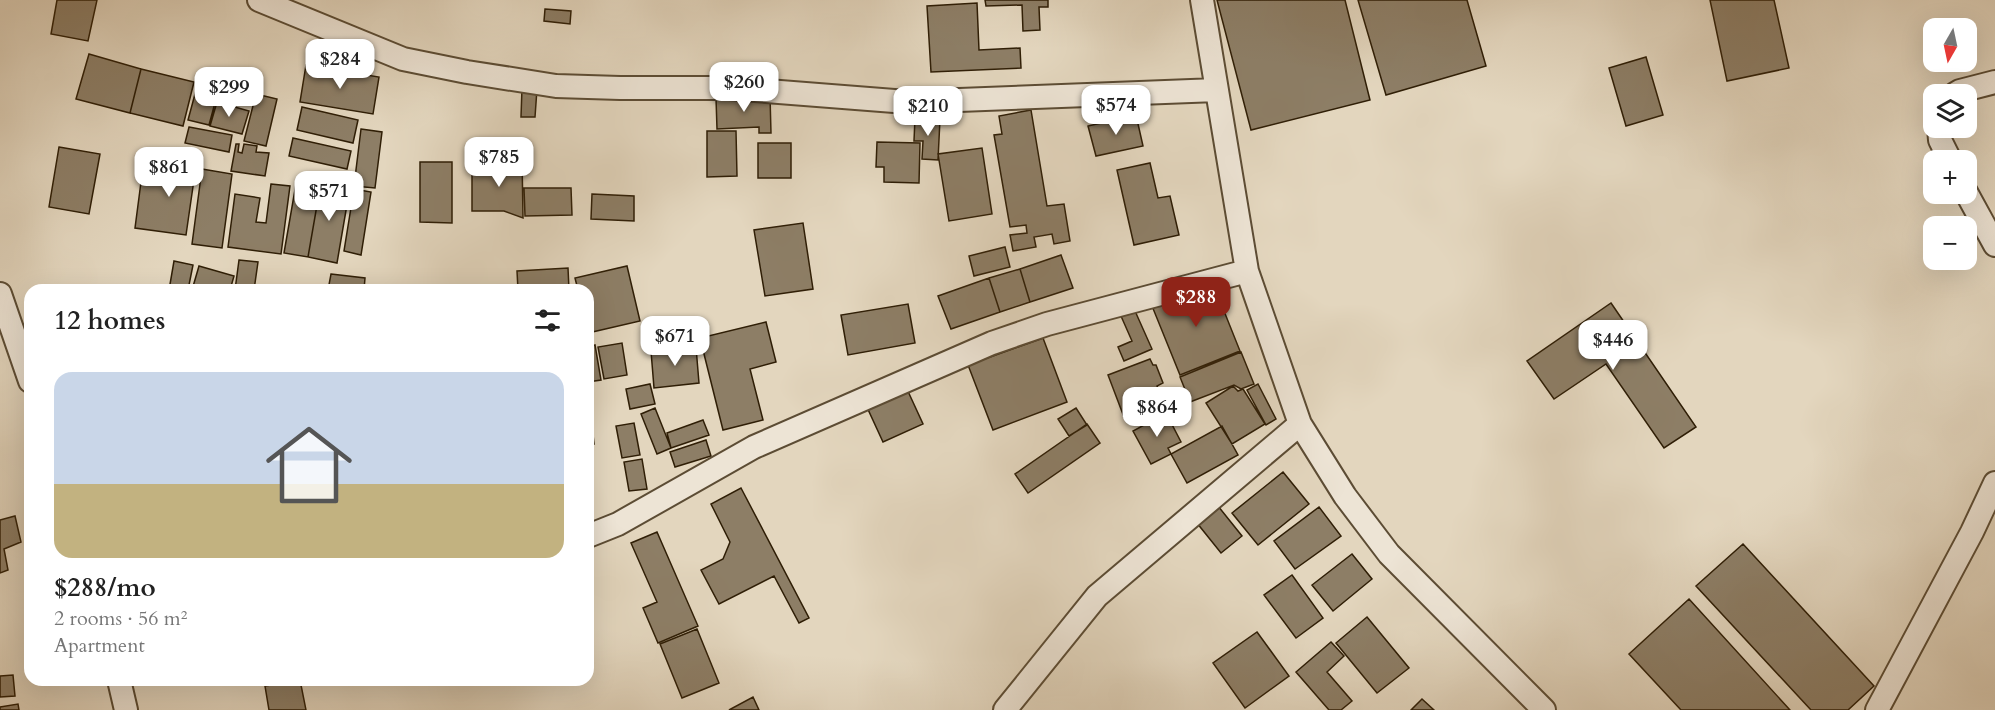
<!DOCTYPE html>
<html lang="en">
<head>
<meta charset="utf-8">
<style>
  :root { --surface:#fff; --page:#f6f6f6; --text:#222; --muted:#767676; --accent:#8f2418 }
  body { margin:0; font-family:Cardo,serif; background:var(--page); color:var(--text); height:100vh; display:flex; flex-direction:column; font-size:22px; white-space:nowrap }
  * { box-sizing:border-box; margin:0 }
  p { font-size:20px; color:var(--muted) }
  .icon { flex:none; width:33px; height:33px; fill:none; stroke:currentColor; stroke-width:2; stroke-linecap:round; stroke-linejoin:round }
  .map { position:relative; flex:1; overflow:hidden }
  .details { position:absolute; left:24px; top:284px; width:570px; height:402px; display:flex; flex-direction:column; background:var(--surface); border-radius:18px; box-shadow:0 6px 24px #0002 }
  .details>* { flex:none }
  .needle { width:39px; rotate:189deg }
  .fabs { position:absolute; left:1923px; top:18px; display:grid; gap:12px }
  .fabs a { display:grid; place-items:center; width:54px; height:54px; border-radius:12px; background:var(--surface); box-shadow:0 6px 24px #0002; font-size:30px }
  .price { position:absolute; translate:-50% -51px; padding:0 14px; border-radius:12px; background:#fff; color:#222; font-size:20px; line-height:39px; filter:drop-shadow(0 2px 3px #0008) }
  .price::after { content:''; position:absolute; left:50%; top:36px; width:18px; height:14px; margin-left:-9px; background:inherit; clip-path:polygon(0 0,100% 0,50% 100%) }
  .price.current { background:var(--accent); color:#fff }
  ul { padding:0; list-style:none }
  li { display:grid; align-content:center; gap:12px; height:318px; padding:0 30px }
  li span { display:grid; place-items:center; height:186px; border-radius:18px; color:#555 }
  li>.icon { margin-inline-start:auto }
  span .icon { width:108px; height:108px; fill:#fffc; stroke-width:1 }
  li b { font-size:26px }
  h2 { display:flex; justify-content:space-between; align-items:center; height:72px; padding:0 30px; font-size:26px }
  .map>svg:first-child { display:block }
</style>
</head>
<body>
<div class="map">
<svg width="1995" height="710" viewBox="0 0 1995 710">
  <rect width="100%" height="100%" fill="#e3d6be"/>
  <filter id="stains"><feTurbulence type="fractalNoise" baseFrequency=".00333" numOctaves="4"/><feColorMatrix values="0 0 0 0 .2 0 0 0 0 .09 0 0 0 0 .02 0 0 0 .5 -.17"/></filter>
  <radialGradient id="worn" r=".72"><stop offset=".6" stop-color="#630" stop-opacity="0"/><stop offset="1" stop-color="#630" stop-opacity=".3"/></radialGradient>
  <path fill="#8d7e66" stroke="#2f1e06" stroke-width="1.5" d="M57 0H97L88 41 51 34Z
    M985 0H1048V7H1039L1040 30 1023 31 1022 5 986 6Z
    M1217 0H1345L1370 100 1251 130Z
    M1358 0H1467L1486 66 1386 95Z
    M1710 0H1774L1789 68 1727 81Z
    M977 3 979 50 1020 48 1021 68 931 72 927 6Z
    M545 9 571 11 570 24 544 21Z
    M89 54 141 69 130 113 76 99Z
    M1646 57 1663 115 1626 126 1609 68Z
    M306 65 379 77 373 114 300 102Z
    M141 69 194 82 183 126 130 113Z
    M198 83 219 88 209 125 188 120Z
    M522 88 537 89 535 117H521Z
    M256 94 277 99 266 146 244 141Z
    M770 96 771 133H759V127L717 129 716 98Z
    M217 102 249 111 242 134 210 126Z
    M302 107 358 120 353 143 297 130Z
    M1031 110 1047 206 1064 204 1070 241 1054 244 1052 234 1034 237 1036 247 1013 251 1010 235 1027 233 1026 225 1010 227 994 135 1002 134 999 116Z
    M1136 115 1143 146 1096 156 1088 126Z
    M915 118 940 119 938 160 922 159 923 141H914Z
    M189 127 232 135 229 152 185 143Z
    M361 129 382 132 375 188 354 186Z
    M707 131H736L737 176 707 177Z
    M293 138 351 151 347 169 289 156Z
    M877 142 920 143 919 183 884 182V167H876Z
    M758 143H791V178H758Z
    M236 144H239L238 152 242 153 244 144 257 146 256 152 269 153 265 176 231 171Z
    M59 147 100 154 89 214 49 207Z
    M982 148 992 214 949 221 938 154Z
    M176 149 198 152 186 235 135 228 141 182 171 186Z
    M504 157H522L523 218 504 211H472V170H504Z
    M420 162H452V223L420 222Z
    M1150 163 1158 198 1170 196 1179 235 1134 245 1117 170Z
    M202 169 232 174 222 248 192 244Z
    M297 178 321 182 308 257 284 253Z
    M321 182 350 187 337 263 308 257Z
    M271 184 290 186 281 254 228 247 235 194 260 198 256 222 266 223Z
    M524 188H571L572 215 525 216Z
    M354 189 371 192 361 255 344 251Z
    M592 194 634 196V221L591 219Z
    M803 223 813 289 765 296 754 230Z
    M1005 247 1010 267 974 276 969 256Z
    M1061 255 1073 288 1030 302 1020 269Z
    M239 260 258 262 254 290H235Z
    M174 261 193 265 188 290H169Z
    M199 266 234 276 230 290H192Z
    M627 266 640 321 588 333V290H578L575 278Z
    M568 268 569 290H518L517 271Z
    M1020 269 1030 302 1000 312 989 278Z
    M331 274 365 278 364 290H328Z
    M989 278 1000 312 951 329 938 296Z
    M1212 281 1240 351 1180 375 1152 306Z
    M1131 302 1152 349 1124 361 1118 347 1132 341 1117 307Z
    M1611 303 1696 427 1664 448 1606 364 1554 399 1527 361Z
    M908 304 915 343 848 355 841 315Z
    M766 322 776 362 750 369 763 420 723 430 700 338Z
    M1043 338 1067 402 993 430 968 365Z
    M622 343 627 375 604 379 598 347Z
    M595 345 601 380 588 382V347Z
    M696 347 699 383 654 388 651 351Z
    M1241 352 1254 384 1241 389 1234 385 1190 402 1180 377Z
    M1150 359 1153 365H1156L1163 383 1157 386 1163 400 1152 404 1155 412 1139 418 1136 413 1124 417 1108 375Z
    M650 384 655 404 630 409 626 389Z
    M1258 384 1276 419 1266 425 1247 390Z
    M1233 386 1238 391 1243 389 1265 424 1232 444 1206 403Z
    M906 387 923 424 883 442 866 405Z
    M588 406H590L594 444H588Z
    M655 408 671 448 657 454 641 414Z
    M1076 408 1087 425 1069 436 1058 419Z
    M1166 413 1181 442 1168 448 1171 454 1151 464 1133 431Z
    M703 420 709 435 671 448 667 433Z
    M634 423 640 455 622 458 616 426Z
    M1087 424 1100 443 1028 493 1015 474Z
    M1222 426 1238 455 1187 483 1171 454Z
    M706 440 711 456 675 467 670 452Z
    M642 459 647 489 629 491 624 462Z
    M1283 472 1309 504 1258 545 1232 513Z
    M741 488 809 618 799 623 774 576 719 604 701 570 723 559 730 542 711 504Z
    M1218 506 1242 536 1221 553 1197 523Z
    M1319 507 1341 536 1295 569 1274 541Z
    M15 516 21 542 4 549 8 570 0 573V520Z
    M657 532 698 626 658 643 643 608 657 602 631 543Z
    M1743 544 1874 686 1848 710H1811L1696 586Z
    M1352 554 1372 579 1333 611 1312 585Z
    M1292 575 1323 618 1296 638 1264 595Z
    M1689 599 1790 710H1681L1629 654Z
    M1367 617 1409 668 1377 693 1336 643Z
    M697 629 719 683 682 698 660 644Z
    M1257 632 1289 676 1245 708 1213 663Z
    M1331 642 1344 656 1327 672 1352 701 1341 710H1329L1296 672Z
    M13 675 15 696 0 697V676Z
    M300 680 306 710H269L265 686Z
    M753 697 759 710H729Z
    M1422 699 1434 710H1411Z
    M18 704 19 710H0V707Z"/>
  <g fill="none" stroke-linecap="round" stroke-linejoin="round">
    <defs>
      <path id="minor" d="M259 0 403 59 467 72 556 86 620 88H729L907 102 1217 90
        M1202 0 1247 271 1300 424 1345 496 1389 554 1544 710
        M1955 94 1960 91 1995 82
        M1939 128 1940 140 1950 160
        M1966 192 1995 245
        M0 294 30 381
        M588 536 618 524 754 447 992 343 1047 324 1247 271
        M119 680 126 710
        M1005 710 1097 596 1300 424
        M1877 710 1972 532 1995 483"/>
    </defs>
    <use href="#minor" stroke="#5c4c34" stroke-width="26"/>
    <use href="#minor" stroke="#ede4d5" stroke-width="22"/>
  </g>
  <rect width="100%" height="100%" filter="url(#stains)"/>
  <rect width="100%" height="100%" fill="url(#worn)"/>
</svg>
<div class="fabs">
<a><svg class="needle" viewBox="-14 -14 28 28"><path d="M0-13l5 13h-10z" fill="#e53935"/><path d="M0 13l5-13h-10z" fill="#767676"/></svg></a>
<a><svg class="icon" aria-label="layers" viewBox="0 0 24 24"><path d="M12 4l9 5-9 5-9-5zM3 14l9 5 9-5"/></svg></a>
<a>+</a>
<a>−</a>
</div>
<b class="price" style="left:340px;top:90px">$284</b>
<b class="price" style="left:744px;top:113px">$260</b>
<b class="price" style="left:229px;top:118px">$299</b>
<b class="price" style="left:1116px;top:136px">$574</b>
<b class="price" style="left:928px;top:137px">$210</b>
<b class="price" style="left:499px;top:188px">$785</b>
<b class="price" style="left:169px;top:198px">$861</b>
<b class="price" style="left:329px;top:222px">$571</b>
<b class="price current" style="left:1196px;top:328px">$288</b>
<b class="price" style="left:675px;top:367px">$671</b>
<b class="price" style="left:1613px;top:371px">$446</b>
<b class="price" style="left:1157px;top:438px">$864</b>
<section class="details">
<h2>12 homes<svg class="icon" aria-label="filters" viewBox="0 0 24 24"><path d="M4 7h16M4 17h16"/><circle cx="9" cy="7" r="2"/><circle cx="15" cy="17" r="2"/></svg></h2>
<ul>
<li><span style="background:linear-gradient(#c9d6e8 60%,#c2b280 0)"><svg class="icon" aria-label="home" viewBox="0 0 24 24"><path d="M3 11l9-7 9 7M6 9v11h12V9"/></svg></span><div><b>$288/mo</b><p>2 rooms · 56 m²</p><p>Apartment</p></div></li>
</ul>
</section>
</div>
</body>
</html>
